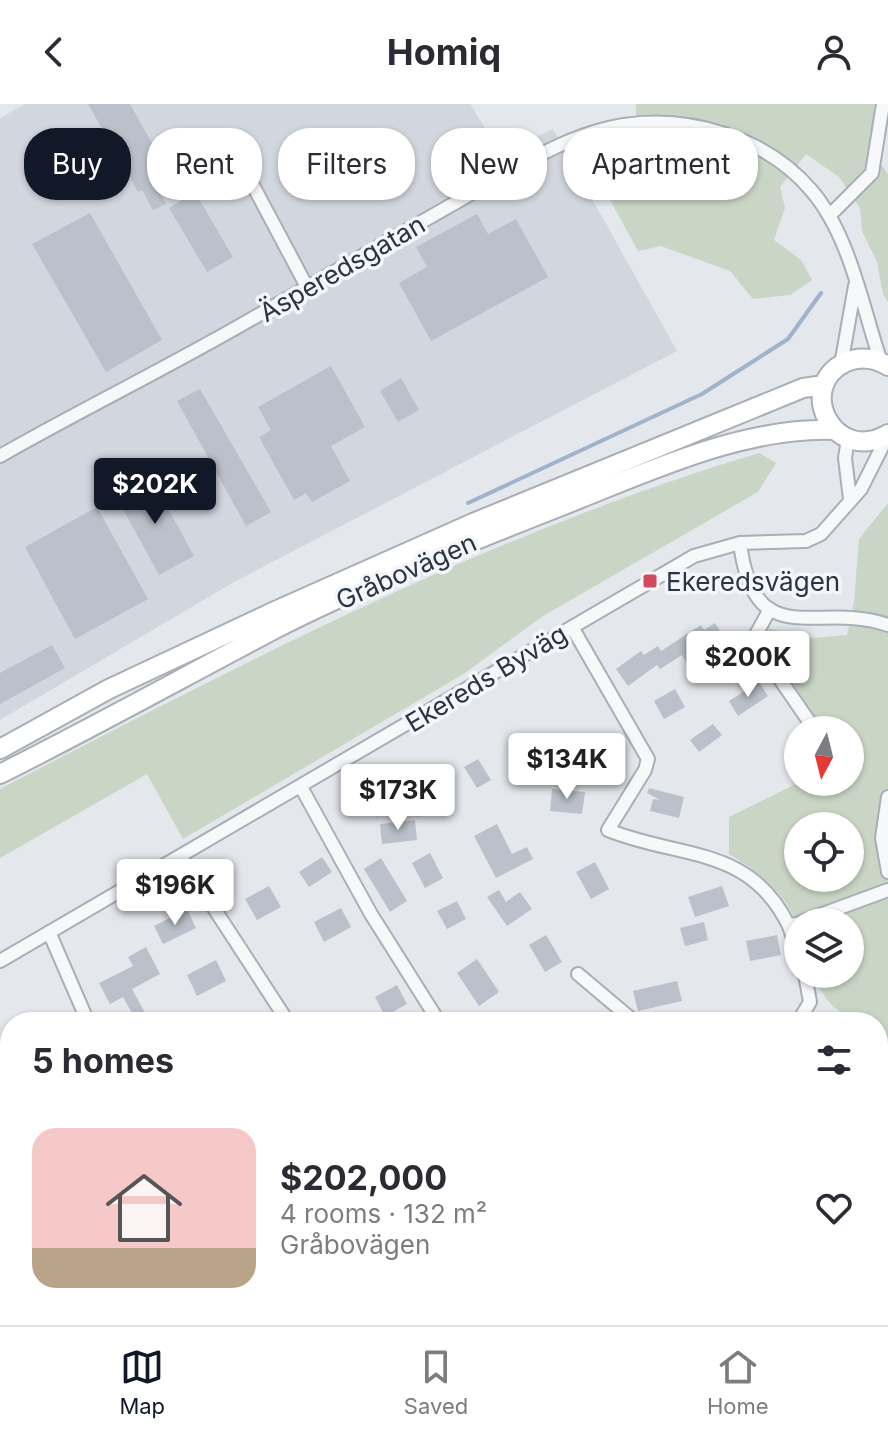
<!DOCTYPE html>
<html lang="en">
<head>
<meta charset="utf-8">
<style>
  :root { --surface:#fff; --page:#f7f7f7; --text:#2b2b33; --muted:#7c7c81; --line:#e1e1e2; --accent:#111827 }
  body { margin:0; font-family:Inter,sans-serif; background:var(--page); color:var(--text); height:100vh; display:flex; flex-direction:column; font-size:30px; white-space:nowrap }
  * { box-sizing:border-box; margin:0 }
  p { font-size:26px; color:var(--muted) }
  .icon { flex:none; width:44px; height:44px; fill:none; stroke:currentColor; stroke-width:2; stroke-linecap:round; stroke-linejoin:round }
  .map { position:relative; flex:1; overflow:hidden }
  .details { position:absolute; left:0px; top:908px; width:888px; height:314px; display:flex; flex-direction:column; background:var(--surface); border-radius:32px 32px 0 0; box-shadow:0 2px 6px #0004 }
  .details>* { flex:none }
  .hud { position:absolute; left:24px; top:24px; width:840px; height:72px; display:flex; gap:16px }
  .needle { width:52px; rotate:187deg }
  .controls { position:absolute; left:784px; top:612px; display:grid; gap:16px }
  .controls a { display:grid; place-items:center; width:80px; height:80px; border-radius:50%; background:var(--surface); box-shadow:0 2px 6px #0004; font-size:40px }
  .price { position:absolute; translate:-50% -68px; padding:0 18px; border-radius:8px; background:#fff; color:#222; font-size:26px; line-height:52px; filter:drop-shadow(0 2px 4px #0008) }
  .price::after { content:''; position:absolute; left:50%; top:48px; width:24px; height:18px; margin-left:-12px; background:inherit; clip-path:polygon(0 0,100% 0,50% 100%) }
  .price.active { background:var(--accent); color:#fff }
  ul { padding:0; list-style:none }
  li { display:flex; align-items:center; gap:24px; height:200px; padding:0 32px }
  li+li { border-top:2px solid var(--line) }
  li span { display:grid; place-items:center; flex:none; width:224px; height:160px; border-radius:24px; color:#555 }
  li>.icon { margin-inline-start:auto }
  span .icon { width:96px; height:96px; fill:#fffc; stroke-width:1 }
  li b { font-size:34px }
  h2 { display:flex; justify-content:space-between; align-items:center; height:96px; padding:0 32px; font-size:34px }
  .pill { padding:0 28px; border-radius:32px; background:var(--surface); box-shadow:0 2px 6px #0004; font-size:28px; line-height:72px }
  .pill.active { background:var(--accent); color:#fff }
  header { display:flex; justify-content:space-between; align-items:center; height:104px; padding:0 32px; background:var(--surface); font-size:36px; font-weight:700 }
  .dock { display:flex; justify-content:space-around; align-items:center; height:112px; border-top:2px solid var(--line); background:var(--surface); font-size:22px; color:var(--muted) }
  .dock a { display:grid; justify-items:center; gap:4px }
  .dock .active { color:var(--accent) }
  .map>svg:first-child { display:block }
</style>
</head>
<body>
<header><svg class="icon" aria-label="back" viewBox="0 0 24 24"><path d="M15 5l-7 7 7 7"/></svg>Homiq<svg class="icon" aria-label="person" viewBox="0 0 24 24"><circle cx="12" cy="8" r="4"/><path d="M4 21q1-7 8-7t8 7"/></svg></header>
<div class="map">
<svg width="888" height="1221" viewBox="0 0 888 1221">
  <rect width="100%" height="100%" fill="#e4e7ec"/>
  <path fill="#d2d6de" d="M25 0H470L501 49 553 25 677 247 234 478 0 616V14Z
    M10 1157V1212H213L194 1221H0V1160Z"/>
  <path fill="#c9d6c5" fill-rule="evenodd" d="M636 0H875L869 43 888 70V198L883 190 877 158 862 127 860 104 839 73 806 50 780 83 785 104 774 136 801 156 812 176 790 191 753 195 730 167 661 142 638 147 591 61 594 50 636 35Z
    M759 349 776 359 758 388 543 512 465 569 183 735 147 670 0 754V685C245 558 494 428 759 349Z
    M888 399V979L878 967V918C844 918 825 902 814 870H850V818H798V824C785 786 761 771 729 750V713L800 678H850V626H824L765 537 766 524 814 534 847 531 854 498 859 435ZM798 722H850V774H798Z
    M227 1212H533V1221H218Z"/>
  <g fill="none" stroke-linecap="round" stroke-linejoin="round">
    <path stroke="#9fb4cc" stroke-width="4" d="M468 399 702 290 788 235 821 189"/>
  </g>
  <path fill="#bbc0ca" d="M88 0H130L169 70 155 79 166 100 153 106 142 86 138 88Z
    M195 88 233 153 207 168 169 104Z
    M90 109 162 236 106 268 32 140Z
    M477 110 488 130 516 115 548 173 431 237 399 179 427 163 416 143Z
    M331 262 365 323 331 342 350 377 312 398 306 389 294 396 259 333 271 326 258 303Z
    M401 274 419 306 398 318 380 287Z
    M200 285 271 408 246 422 177 297Z
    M151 373 194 452 159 471 116 392Z
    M97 403 148 495 75 535 25 443Z
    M715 519 727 538 702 554 706 561 693 569 682 551 660 565 657 561 628 582 616 565 641 547 644 551 658 542 661 547 701 521 704 526Z
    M52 541 65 564 0 600V569Z
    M759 578 768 592 738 612 729 597Z
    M675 585 685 603 664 615 654 597Z
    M713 620 722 631 699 648 690 636Z
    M572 640 585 651 573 665 543 674Z
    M478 655 491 676 477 684 464 663Z
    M649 684 684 693 679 714 650 707 653 695 660 696 647 689Z
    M421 685 425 693 445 685 450 698 416 713 406 692Z
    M552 685 585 688 582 710 550 707Z
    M415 716 417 736 382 740 380 720Z
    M497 720 512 750 527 743 533 755 496 774 474 732Z
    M430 749 443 774 425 784 412 759Z
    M322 753 332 768 309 783 299 768Z
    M381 754 407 797 390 808 364 765Z
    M595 758 609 785 591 795 576 768Z
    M269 782 281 803 257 816 245 795Z
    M722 782 729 802 695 813 688 793Z
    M499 786 506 798 520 788 532 805 507 822 487 793Z
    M457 797 466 815 447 825 437 807Z
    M341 804 351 823 324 838 314 818Z
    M187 805 196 824 163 840 154 822Z
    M704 818 708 836 685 842 680 824Z
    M546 831 562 858 545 868 529 841Z
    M777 831 781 851 750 857 746 837Z
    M146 843 160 870 132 885 150 918H137L123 893 110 900 99 879 133 862 128 853Z
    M477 855 499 888 479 902 457 869Z
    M216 856 226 877 197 892 187 871Z
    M677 877 682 897 638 907 633 887Z
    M397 881 407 900 385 912 375 893Z"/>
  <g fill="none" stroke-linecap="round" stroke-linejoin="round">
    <defs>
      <path id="street" d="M230 38 307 183
        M829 112 872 69 883 0
        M841 261 855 182
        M848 335 845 354 850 395
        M0 352C84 304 171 262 255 213 323 174 391 135 460 96 511 67 566 30 624 21 690 11 767 34 811 86 850 131 862 202 881 258
        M740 439C754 552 818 496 888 521
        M770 505 753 536 815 626
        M572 523 648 655 645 666 608 726C679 755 750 741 789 822
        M301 683 371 810 439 918
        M888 693 882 734 888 768
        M180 752 288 918
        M801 818 888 786
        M795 820 789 822 798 849
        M49 828 88 918
        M0 857 694 452 740 439 806 437 821 430 861 385 888 331
        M578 870 635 918
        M798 918 810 898 805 870
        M878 1132 888 1127
        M766 1212 781 1221"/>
      <path id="secondary" d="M888 262C875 254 860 252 846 258 794 282 834 362 888 330
        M0 645 109 585 273 508 473 419 803 284 824 281
        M0 670C92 624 182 574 273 526 371 476 476 436 579 395 659 363 747 323 834 326"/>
    </defs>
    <use href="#street" stroke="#a9aeb7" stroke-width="16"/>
    <use href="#secondary" stroke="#a9aeb7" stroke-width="22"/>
    <use href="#street" stroke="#f7f8fa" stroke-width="12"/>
    <use href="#secondary" stroke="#fff" stroke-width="18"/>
  </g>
  <rect fill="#d1495b" stroke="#f4f6f9" stroke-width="3" x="642" y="469" width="16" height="16" rx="4"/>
  <g text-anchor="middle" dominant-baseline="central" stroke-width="7" stroke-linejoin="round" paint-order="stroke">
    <g font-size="26" fill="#2b3445" stroke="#f4f6f9">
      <text transform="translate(342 164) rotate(-30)">Äsperedsgatan</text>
      <text transform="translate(406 467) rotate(-24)">Gråbovägen</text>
      <text transform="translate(486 574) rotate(-31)">Ekereds Byväg</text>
    </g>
    <g font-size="26" fill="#2b3445" stroke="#f4f6f9" text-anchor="start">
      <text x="666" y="477">Ekeredsvägen</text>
    </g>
  </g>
</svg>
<div class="controls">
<a><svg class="needle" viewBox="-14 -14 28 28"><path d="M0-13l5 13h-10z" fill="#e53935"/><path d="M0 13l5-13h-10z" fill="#7c7c81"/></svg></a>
<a><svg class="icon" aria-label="locate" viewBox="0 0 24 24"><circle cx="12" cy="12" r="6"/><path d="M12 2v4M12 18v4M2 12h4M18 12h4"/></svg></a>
<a><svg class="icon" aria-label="layers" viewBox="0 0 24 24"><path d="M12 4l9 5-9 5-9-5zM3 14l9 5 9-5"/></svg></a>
</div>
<b class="price active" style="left:155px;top:422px">$202K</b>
<b class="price" style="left:748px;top:595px">$200K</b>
<b class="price" style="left:567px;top:697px">$134K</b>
<b class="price" style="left:398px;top:728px">$173K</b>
<b class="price" style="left:175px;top:823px">$196K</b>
<div class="hud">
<a class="pill active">Buy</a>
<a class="pill">Rent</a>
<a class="pill">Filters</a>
<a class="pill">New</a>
<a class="pill">Apartment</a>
</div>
<section class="details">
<h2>5 homes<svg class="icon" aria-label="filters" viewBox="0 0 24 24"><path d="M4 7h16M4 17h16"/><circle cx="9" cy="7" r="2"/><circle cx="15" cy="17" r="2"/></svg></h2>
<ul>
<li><span style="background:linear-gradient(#f6c9c9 75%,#b9a48a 0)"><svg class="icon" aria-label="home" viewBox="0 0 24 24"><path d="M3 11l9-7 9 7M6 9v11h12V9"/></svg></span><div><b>$202,000</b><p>4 rooms · 132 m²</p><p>Gråbovägen</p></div><svg class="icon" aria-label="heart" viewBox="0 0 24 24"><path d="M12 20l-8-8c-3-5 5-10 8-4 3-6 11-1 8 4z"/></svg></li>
</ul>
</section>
</div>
<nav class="dock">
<a class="active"><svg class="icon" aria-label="map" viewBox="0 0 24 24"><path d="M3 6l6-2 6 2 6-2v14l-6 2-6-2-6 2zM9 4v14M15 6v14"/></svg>Map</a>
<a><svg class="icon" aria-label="saved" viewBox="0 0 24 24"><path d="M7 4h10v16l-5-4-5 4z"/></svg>Saved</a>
<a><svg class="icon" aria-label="home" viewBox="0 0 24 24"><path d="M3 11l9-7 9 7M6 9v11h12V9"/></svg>Home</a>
</nav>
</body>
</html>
